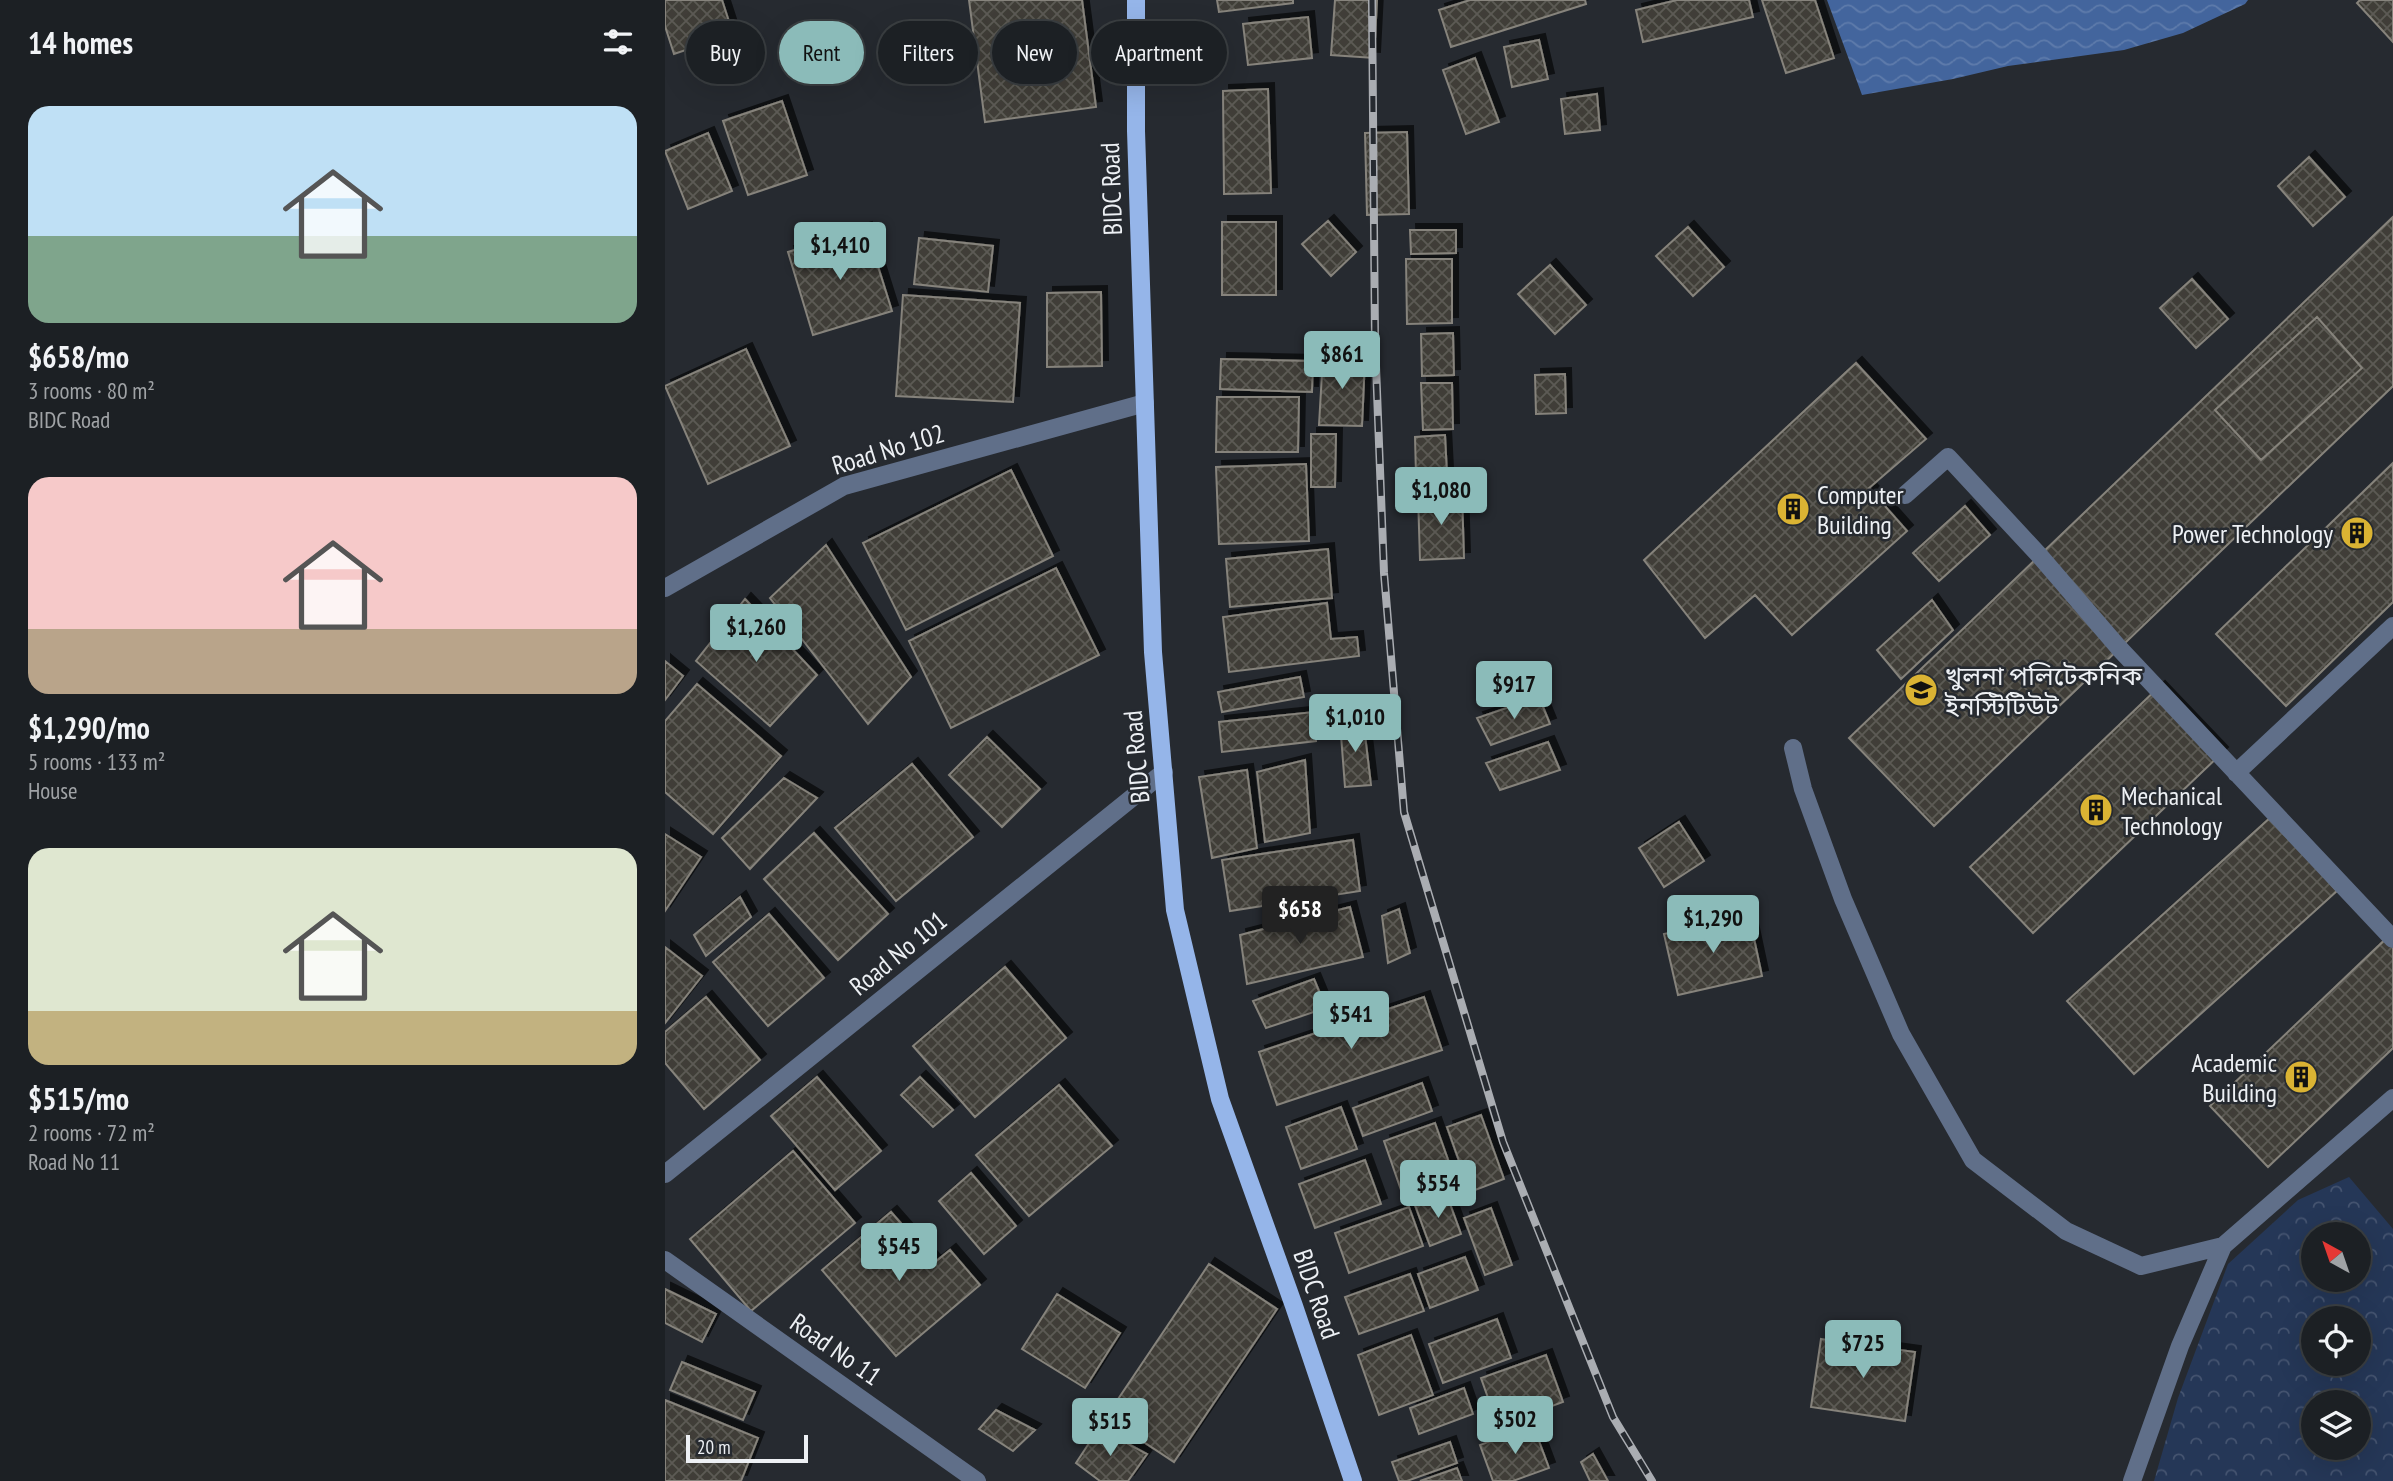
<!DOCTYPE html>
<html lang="en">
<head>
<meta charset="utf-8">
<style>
  :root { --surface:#1c2024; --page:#292d31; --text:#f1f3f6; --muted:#a0a3a6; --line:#3a3e41; --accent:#8bbbb9 }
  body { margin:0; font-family:"PT Sans Narrow","Noto Sans Bengali",sans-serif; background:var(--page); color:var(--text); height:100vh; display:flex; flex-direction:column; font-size:26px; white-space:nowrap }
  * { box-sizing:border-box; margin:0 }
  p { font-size:23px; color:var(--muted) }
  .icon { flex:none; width:38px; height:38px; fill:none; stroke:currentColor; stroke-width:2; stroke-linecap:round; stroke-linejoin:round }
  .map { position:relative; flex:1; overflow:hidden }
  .drawer { display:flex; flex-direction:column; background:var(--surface); width:665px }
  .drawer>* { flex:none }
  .banner { position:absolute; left:21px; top:21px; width:665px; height:63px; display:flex; gap:14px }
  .needle { width:46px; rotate:320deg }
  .tools { position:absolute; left:1636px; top:1222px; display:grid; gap:14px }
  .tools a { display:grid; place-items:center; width:70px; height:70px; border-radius:50%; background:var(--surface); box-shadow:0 7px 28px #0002,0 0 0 2px var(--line); font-size:35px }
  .scale { position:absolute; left:21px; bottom:18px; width:122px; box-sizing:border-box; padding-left:7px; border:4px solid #edf0f4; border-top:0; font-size:19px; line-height:24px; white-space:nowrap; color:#edf0f4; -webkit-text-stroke:5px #262a30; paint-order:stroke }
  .price { position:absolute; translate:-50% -60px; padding:0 16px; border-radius:7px; background:var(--accent); color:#111; font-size:23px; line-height:46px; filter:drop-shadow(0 2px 4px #0008) }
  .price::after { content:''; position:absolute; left:50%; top:42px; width:21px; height:16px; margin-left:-10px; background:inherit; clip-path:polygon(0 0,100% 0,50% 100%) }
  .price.on { background:#222; color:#fff }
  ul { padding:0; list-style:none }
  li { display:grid; align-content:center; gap:14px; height:371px; padding:0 28px }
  li span { display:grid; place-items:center; height:217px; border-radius:21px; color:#555 }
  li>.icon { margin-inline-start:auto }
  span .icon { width:126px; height:126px; fill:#fffc; stroke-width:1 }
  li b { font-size:30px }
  h2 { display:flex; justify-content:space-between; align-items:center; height:84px; padding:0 28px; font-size:30px }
  .pill { padding:0 24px; border-radius:32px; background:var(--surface); box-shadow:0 7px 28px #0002,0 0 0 2px var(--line); font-size:24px; line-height:63px }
  .pill.on { background:var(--accent); color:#111 }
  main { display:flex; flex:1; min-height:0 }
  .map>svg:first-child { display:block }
</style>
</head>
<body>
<main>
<section class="drawer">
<h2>14 homes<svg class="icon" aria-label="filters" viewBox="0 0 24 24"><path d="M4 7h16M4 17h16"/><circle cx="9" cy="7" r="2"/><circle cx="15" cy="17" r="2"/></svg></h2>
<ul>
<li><span style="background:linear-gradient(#bfe0f5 60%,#7fa58c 0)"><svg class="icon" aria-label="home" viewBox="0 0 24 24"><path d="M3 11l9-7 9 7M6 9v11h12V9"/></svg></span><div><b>$658/mo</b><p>3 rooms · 80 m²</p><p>BIDC Road</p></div></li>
<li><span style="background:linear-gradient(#f6c9c9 70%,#b9a48a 0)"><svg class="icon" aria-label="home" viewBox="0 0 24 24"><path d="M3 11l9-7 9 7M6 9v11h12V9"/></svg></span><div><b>$1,290/mo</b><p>5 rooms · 133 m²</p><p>House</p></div></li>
<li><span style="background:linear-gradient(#dfe7d0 75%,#c2b280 0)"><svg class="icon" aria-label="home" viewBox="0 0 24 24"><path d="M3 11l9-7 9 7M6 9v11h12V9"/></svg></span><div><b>$515/mo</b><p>2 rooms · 72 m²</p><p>Road No 11</p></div></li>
</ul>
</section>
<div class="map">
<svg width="1728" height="1481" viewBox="0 0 1728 1481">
  <defs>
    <pattern id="forest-crowns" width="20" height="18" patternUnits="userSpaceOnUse" patternTransform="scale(1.75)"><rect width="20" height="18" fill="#253757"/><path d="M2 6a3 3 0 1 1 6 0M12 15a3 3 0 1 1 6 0" fill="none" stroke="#455470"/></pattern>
    <pattern id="water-waves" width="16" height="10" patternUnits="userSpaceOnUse" patternTransform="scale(1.75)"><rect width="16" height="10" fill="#43659d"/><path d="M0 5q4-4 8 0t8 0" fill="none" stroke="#5e7bab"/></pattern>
    <pattern id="building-cross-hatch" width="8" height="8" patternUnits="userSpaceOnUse" patternTransform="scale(1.75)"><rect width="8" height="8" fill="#403e37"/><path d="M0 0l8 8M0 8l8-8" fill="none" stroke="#5c5a55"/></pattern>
    <filter id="shadow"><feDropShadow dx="6" dy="-6" stdDeviation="0" flood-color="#0009"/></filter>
  </defs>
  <rect width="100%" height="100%" fill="#262a30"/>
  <path fill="url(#forest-crowns)" fill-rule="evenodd" d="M1684 1177 1728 1229V1481H1489L1513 1398 1563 1264 1633 1200ZM1648 1234H1694V1279H1648ZM1648 1318H1694V1363H1648ZM1648 1402H1694V1447H1648Z"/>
  <path fill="url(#water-waves)" d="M1162 0H1583L1580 4 1518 33 1459 50 1343 66 1288 79 1197 95Z"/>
  <path fill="url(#building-cross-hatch)" stroke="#86837b" stroke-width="2" filter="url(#shadow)" d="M0 0H57L68 34 9 54 0 26Z
    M304 0H417L431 107 320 122Z
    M552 0H628V3L554 12Z
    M670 0H712L709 58 666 55Z
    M805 0H920L921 4 786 47 774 10Z
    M1012 0H1084L1088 17 978 42 971 10Z
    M1097 0H1150L1169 58 1121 73Z
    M1695 0H1728V42L1692 3Z
    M643 17 647 58 583 65 578 24Z
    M874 40 883 79 847 87 839 47Z
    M810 58 834 122 801 134 778 70Z
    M603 89 606 193 559 194 558 91Z
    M932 94 935 130 900 134 896 99Z
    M117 101 142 175 83 195 58 121Z
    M742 132 744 214 702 215 700 133Z
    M43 133 67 191 23 209 0 151Z
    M1644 157 1680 197 1648 226 1613 186Z
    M1728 217V386L1269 826 1184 738Z
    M663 221 691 252 666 276 637 244Z
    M557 222H611V295H557Z
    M1023 227 1059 267 1028 296 991 256Z
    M201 228 227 311 148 335 123 252Z
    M745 230H791V253L746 254Z
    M254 238 328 246 323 292 249 284Z
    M741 259H787V323L742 324Z
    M885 265 921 305 890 334 853 294Z
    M1527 279 1563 319 1531 348 1495 308Z
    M436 292 437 366 382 367V293Z
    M238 295 355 303 348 402 231 396Z
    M1652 317 1697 368 1596 460 1550 410Z
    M788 333 789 375 757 376 756 334Z
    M81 349 125 446 43 484 0 386Z
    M658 356 700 358 697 426 654 425Z
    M556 359 648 361 647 392 555 389Z
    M1191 363 1261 439 1204 488 1242 531 1127 635 1090 595 1040 638 979 560Z
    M900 374 901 413 871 414 870 375Z
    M756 383H787L788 429 758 430Z
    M552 397H634L633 452H551Z
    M646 434H671L670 487H646Z
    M780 435 782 474 751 475 750 437Z
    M1728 463V602L1621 706 1551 634Z
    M641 464 644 541 554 544 551 467Z
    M346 470 388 556 241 630 198 543Z
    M797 494 799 558 755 560 753 496Z
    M1300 506 1325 535 1274 581 1248 553Z
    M161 545 246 677 203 724 105 598Z
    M663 549 667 598 565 607 561 559Z
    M391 568 434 655 286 728 244 641Z
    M80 599 152 675 105 726 31 661Z
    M1267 600 1288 630 1236 679 1212 650Z
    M662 603 666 639 692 637 694 656 564 672 558 617Z
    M0 661 18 676 0 700Z
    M635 677 639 697 557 712 553 692Z
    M32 684 116 756 48 834 0 792V721Z
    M1494 687 1557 753 1368 933 1305 867Z
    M874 697 885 724 826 745 812 718Z
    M649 712 651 741 557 752 554 722Z
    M698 718 706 785 680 787 675 722Z
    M322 737 375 789 337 827 284 775Z
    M883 742 895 770 835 790 821 763Z
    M640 760 645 833 600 842 592 772Z
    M247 764 308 837 231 901 170 828Z
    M582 770 592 848 547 858 534 777Z
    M119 778 152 798 85 869 57 838Z
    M1606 817 1672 891 1469 1074 1402 1001Z
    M1014 822 1039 861 999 887 974 848Z
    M149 833 223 914 173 960 99 879Z
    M0 834 36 857 0 911Z
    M688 840 695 891 565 911 557 860Z
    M75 897 86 917 41 956 29 935Z
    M685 907 698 957 582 984 575 935Z
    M734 909 745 953 723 963 717 916Z
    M104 914 159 978 103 1026 48 962Z
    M1084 915 1097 976 1013 995 999 934Z
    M1728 932V1048L1603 1167 1545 1106Z
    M0 947 37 976 0 1023Z
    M340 967 401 1038 310 1117 248 1046Z
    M649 979 661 1008 601 1028 588 1001Z
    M41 997 95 1060 39 1109 0 1063V1032Z
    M759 997 777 1050 612 1105 594 1052Z
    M152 1077 216 1151 170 1190 106 1116Z
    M255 1077 288 1110 268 1127 236 1095Z
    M757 1083 767 1111 698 1136 688 1108Z
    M394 1085 447 1146 364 1216 311 1155Z
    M676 1107 692 1149 636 1169 621 1127Z
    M816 1115 839 1179 805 1192 782 1127Z
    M770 1123 787 1171 736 1190 719 1141Z
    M128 1151 190 1223 86 1311 25 1239Z
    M700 1160 716 1204 650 1228 634 1184Z
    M306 1173 351 1226 319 1254 274 1201Z
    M781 1193 796 1234 765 1246 750 1205Z
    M744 1207 758 1246 684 1273 670 1233Z
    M826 1208 847 1265 820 1275 799 1218Z
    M226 1212 270 1262 285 1250 315 1285 231 1356 157 1270Z
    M800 1257 813 1290 765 1308 753 1274Z
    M544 1264 612 1309 509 1462 441 1417Z
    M745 1274 759 1311 694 1334 680 1297Z
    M0 1289 51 1314 37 1342 0 1323Z
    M392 1294 455 1333 420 1388 357 1349Z
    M832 1319 846 1358 778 1383 764 1344Z
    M746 1335 768 1395 714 1415 693 1355Z
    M1156 1339 1250 1352 1240 1421 1146 1407Z
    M881 1355 898 1402 833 1426 816 1378Z
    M17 1362 90 1392 78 1420 5 1390Z
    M799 1388 808 1414 754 1434 745 1408Z
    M0 1400 93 1438 76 1481H0Z
    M331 1410 370 1430 348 1451 314 1429Z
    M868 1425 884 1468 848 1481H828L815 1445Z
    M434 1428 482 1454 463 1481H435L411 1463Z
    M785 1442 792 1463 742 1481H734L727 1462Z
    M928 1454 943 1481H925L916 1462Z
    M792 1468 797 1481H755Z"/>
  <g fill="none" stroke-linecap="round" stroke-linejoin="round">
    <path stroke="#606f89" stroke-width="18" d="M1240 495 1283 457 1374 555 1454 648 1728 939
      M0 588 179 486 480 403
      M1128 748 1138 789 1178 899 1236 1034 1308 1160 1401 1231 1476 1266 1558 1246 1728 1098
      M1571 773 1728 626
      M0 1174 499 772
      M0 1260 312 1481
      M1467 1481 1515 1346 1558 1246"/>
    <path stroke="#95b5e9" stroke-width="18" d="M471 0V131L488 652 510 910 555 1099 629 1306 688 1481"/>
    <defs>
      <path id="rail" d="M707 0 710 340 719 573 739 812 838 1142 948 1417 987 1481"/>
    </defs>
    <use href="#rail" stroke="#aaadb2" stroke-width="8"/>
    <use href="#rail" stroke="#262a30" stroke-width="5" stroke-dasharray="16" stroke-linecap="butt"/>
  </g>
  <defs>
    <symbol id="building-disc" viewBox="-11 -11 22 22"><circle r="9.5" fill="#dab333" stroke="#262a30"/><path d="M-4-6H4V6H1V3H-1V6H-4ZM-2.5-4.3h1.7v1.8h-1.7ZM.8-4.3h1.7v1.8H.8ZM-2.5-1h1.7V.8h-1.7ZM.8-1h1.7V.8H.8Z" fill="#111"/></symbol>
    <symbol id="university-disc" viewBox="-11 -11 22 22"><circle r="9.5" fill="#dab333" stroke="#262a30"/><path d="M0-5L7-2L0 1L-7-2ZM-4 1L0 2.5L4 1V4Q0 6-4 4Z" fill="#111"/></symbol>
  </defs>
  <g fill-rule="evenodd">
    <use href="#building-disc" x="1109" y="490" width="38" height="38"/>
    <use href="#building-disc" x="1673" y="514" width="38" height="38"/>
    <use href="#university-disc" x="1237" y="671" width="38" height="38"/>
    <use href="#building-disc" x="1412" y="791" width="38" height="38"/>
    <use href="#building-disc" x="1617" y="1058" width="38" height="38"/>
  </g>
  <g text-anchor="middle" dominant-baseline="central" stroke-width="5" stroke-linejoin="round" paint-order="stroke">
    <g font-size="26" fill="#edf0f4" stroke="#262a30">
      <text transform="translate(446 189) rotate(-92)">BIDC Road</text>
      <text transform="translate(223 449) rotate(-17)">Road No 102</text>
      <text transform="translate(471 757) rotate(-95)">BIDC Road</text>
      <text transform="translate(233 953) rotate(-39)">Road No 101</text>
      <text transform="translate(652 1294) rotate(71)">BIDC Road</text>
      <text transform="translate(171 1349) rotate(35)">Road No 11</text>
    </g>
    <g font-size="26" fill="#edf0f4" stroke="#262a30" text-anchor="start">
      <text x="1152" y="494">Computer<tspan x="1152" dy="30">Building</tspan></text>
      <text x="1668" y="533" text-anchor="end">Power Technology</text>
      <text x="1280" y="675">খুলনা পলিটেকনিক<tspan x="1280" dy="30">ইনস্টিটিউট</tspan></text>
      <text x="1456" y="795">Mechanical<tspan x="1456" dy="30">Technology</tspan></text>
      <text x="1612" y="1062" text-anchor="end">Academic<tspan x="1612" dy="30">Building</tspan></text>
    </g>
  </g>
</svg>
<div class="tools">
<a><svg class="needle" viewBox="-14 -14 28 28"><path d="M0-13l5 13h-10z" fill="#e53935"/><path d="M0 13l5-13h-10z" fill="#a0a3a6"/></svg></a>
<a><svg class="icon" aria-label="locate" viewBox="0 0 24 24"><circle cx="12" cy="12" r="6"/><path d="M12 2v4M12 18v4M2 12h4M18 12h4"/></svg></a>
<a><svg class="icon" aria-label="layers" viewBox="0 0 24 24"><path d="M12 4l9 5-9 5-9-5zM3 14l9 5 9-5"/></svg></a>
</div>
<div class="scale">20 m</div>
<b class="price" style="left:175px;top:282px">$1,410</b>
<b class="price" style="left:677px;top:391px">$861</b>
<b class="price" style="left:776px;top:527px">$1,080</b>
<b class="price" style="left:91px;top:664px">$1,260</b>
<b class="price" style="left:849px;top:721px">$917</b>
<b class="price" style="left:690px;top:754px">$1,010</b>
<b class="price on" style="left:635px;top:946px">$658</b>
<b class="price" style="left:1048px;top:955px">$1,290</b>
<b class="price" style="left:686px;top:1051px">$541</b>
<b class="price" style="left:773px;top:1220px">$554</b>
<b class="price" style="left:234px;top:1283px">$545</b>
<b class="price" style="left:1198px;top:1380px">$725</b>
<b class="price" style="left:850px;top:1456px">$502</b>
<b class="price" style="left:445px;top:1458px">$515</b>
<div class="banner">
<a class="pill">Buy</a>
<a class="pill on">Rent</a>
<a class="pill">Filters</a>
<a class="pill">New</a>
<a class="pill">Apartment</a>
</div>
</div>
</main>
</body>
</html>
